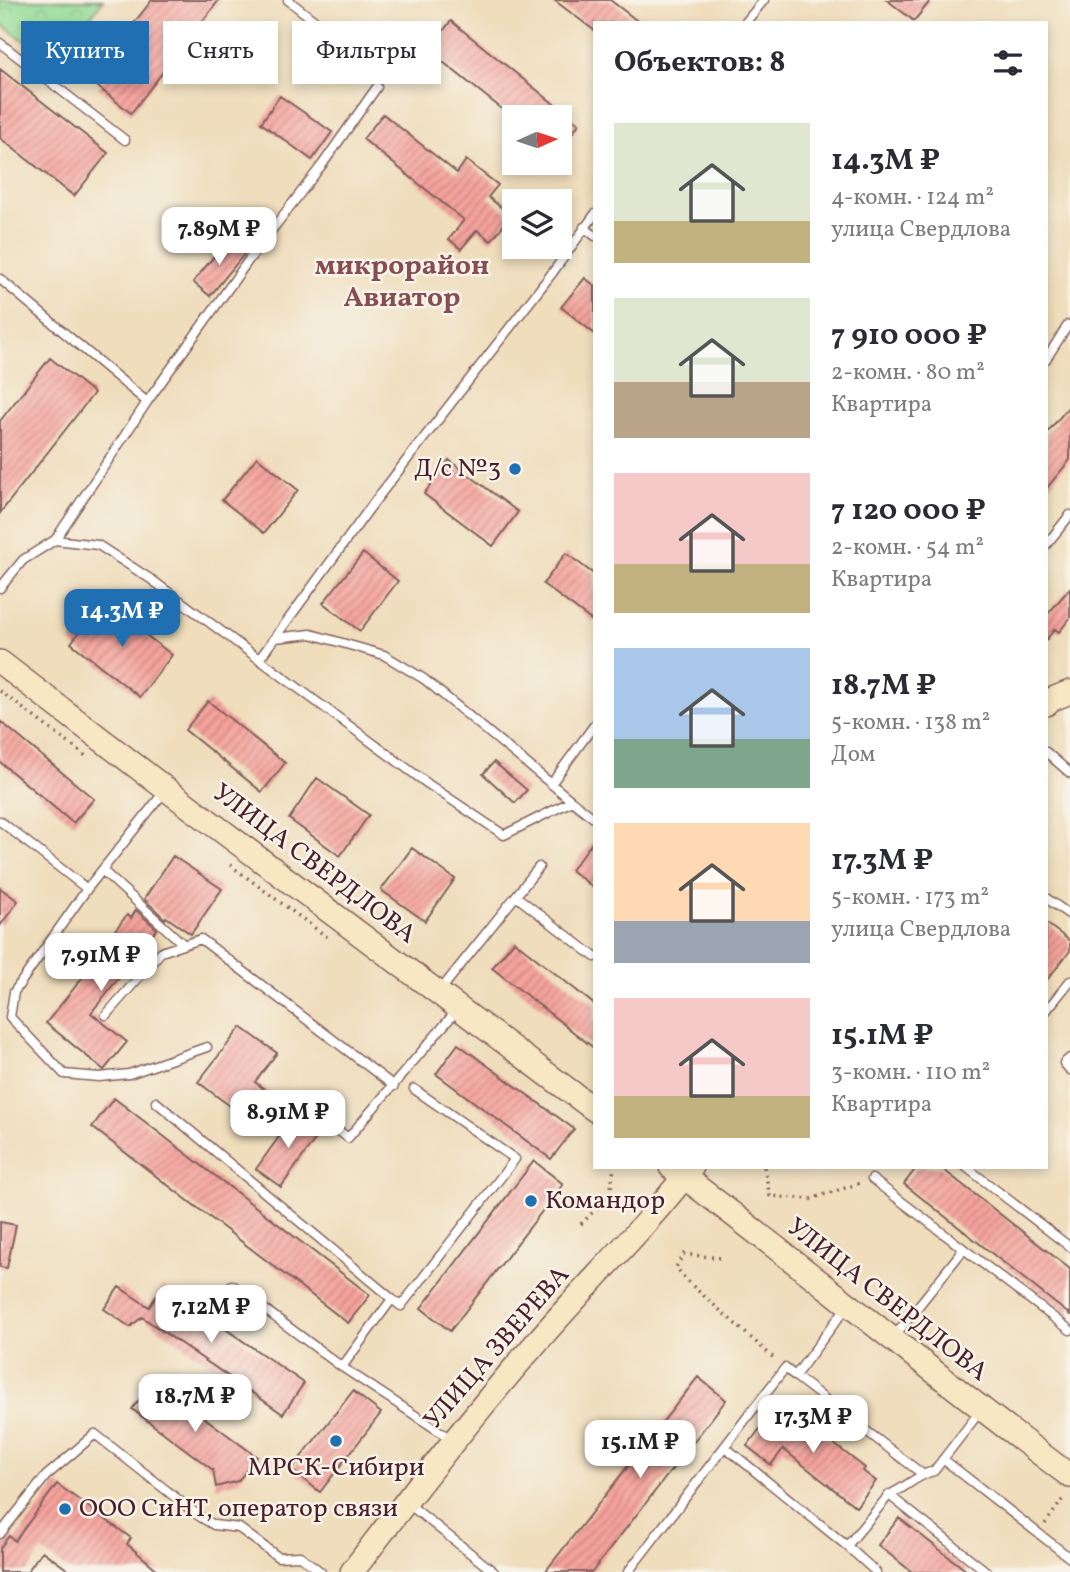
<!DOCTYPE html>
<html lang="ru">
<head>
<meta charset="utf-8">
<style>
  :root { --surface:#fff; --page:#f7f7f7; --text:#2b2b33; --muted:#7c7c81; --accent:#1f6fb2 }
  body { margin:0; font-family:Vollkorn,serif; background:var(--page); color:var(--text); height:100vh; display:flex; flex-direction:column; font-size:26px; white-space:nowrap }
  * { box-sizing:border-box; margin:0 }
  p { font-size:23px; color:var(--muted) }
  .icon { flex:none; width:38px; height:38px; fill:none; stroke:currentColor; stroke-width:2; stroke-linecap:round; stroke-linejoin:round }
  .map { position:relative; flex:1; overflow:hidden }
  .details { position:absolute; left:593px; top:21px; width:455px; height:1148px; display:flex; flex-direction:column; background:var(--surface); border-radius:0px; box-shadow:0 4px 10px #0003 }
  .details>* { flex:none }
  .hud { position:absolute; left:21px; top:21px; width:467px; height:63px; display:flex; gap:14px }
  .needle { width:46px; rotate:87deg }
  .tools { position:absolute; left:502px; top:105px; display:grid; gap:14px }
  .tools a { display:grid; place-items:center; width:70px; height:70px; border-radius:0px; background:var(--surface); box-shadow:0 4px 10px #0003; font-size:35px }
  .price { position:absolute; translate:-50% -60px; padding:0 16px; border-radius:14px; background:#fff; color:#222; font-size:23px; line-height:46px; filter:drop-shadow(0 2px 4px #0008) }
  .price::after { content:''; position:absolute; left:50%; top:42px; width:21px; height:16px; margin-left:-10px; background:inherit; clip-path:polygon(0 0,100% 0,50% 100%) }
  .price.current { background:var(--accent); color:#fff }
  ul { padding:0; list-style:none }
  li { display:flex; align-items:center; gap:21px; height:175px; padding:0 21px }
  li span { display:grid; place-items:center; flex:none; width:196px; height:140px; border-radius:0px; color:#555 }
  li>.icon { margin-inline-start:auto }
  span .icon { width:84px; height:84px; fill:#fffc; stroke-width:1 }
  li b { font-size:30px }
  h2 { display:flex; justify-content:space-between; align-items:center; height:84px; padding:0 21px; font-size:30px }
  .chip { padding:0 24px; border-radius:0px; background:var(--surface); box-shadow:0 4px 10px #0003; font-size:24px; line-height:63px }
  .chip.current { background:var(--accent); color:#fff }
  .map>svg:first-child { display:block }
</style>
</head>
<body>
<div class="map">
<svg width="1070" height="1572" viewBox="0 0 1070 1572">
  <defs>
    <pattern id="park-crowns" width="20" height="18" patternUnits="userSpaceOnUse" patternTransform="scale(1.75)"><rect width="20" height="18" fill="#94db96"/><path d="M2 6a3 3 0 1 1 6 0M12 15a3 3 0 1 1 6 0" fill="none" stroke="#81bc81"/></pattern>
    <pattern id="building-hatch" width="6" height="6" patternUnits="userSpaceOnUse" patternTransform="scale(1.75)"><rect width="6" height="6" fill="#f5a39c"/><path d="M-1 1l2-2M0 6l6-6M5 7l2-2" fill="none" stroke="#c8847f"/></pattern>
  </defs>
  <rect width="100%" height="100%" fill="#f7f3e8"/>
  <filter id="ink" filterUnits="userSpaceOnUse"><feTurbulence type="fractalNoise" baseFrequency=".0143" numOctaves="2"/><feDisplacementMap in="SourceGraphic" scale="14" xChannelSelector="R" yChannelSelector="G"/><feConvolveMatrix kernelMatrix="1 2 1 2 8 2 1 2 1" color-interpolation-filters="sRGB"/></filter>
  <filter id="wash" filterUnits="userSpaceOnUse"><feTurbulence type="fractalNoise" baseFrequency=".00686" numOctaves="4" result="noise"/><feDisplacementMap in="SourceGraphic" scale="28" xChannelSelector="R" yChannelSelector="G"/><feGaussianBlur stdDeviation="1.57" result="paint"/><feColorMatrix in="noise" values="0 0 0 0 0 0 0 0 0 0 0 0 0 0 0 0 0 1.4 0 .05"/><feComposite in="paint" operator="in"/></filter>
  <g filter="url(#wash)">
    <rect width="100%" height="100%" fill="#efddbb"/>
    <path fill="url(#park-crowns)" stroke="#6f7d60" stroke-width="2" d="M0 0H103L56 64 0 23Z"/>
    <g id="blocks">
      <path fill="url(#building-hatch)" d="M152 0H219L131 113 98 87 111 70 102 64Z
        M554 0H610L640 23H595V31Z
        M887 0H931L914 21Z
        M451 21 579 124 560 149V117H512L428 50Z
        M0 69 108 153 74 196 0 138Z
        M280 96 332 132 312 160 261 123Z
        M383 114 457 173 466 160 498 185 488 197 511 215 491 241 477 230 461 249 449 239 464 220 363 139Z
        M229 238 246 252 210 296 193 282Z
        M585 278 595 286V334L561 307Z
        M50 358 94 393 0 513V421Z
        M1070 405V460L1046 489V434Z
        M257 457 298 490 264 533 222 500Z
        M449 460 518 512 493 546 424 494Z
        M363 553 398 581 360 631 323 603Z
        M566 553 595 575V623L543 584Z
        M1070 588V618L1059 632 1055 629 1046 640V616Z
        M103 602 172 655 140 697 71 643Z
        M208 701 285 763 262 792 185 730Z
        M0 721 94 799 73 823 0 762Z
        M494 762 527 790 515 803 483 774Z
        M317 778 369 815 340 856 289 819Z
        M595 839V889L571 870Z
        M412 848 455 879 425 921 381 890Z
        M173 856 222 889 191 934 166 917 165 919 144 899Z
        M0 888 18 901 0 926Z
        M136 910 157 929 91 1013 127 1042 104 1070 46 1023 83 977 81 974 127 915 131 918Z
        M1046 923 1070 941V951L1046 981Z
        M514 941 595 1005V1049L492 968Z
        M241 1027 277 1053 255 1082 275 1097 254 1124 198 1082Z
        M458 1044 574 1129 551 1159 436 1074Z
        M114 1098 370 1295 348 1323 92 1127Z
        M296 1113 321 1131 281 1187 256 1169Z
        M534 1161 563 1184 450 1331 421 1308Z
        M917 1167H940L1070 1269V1315L904 1184Z
        M0 1222 16 1225 7 1268 0 1267Z
        M163 1286 304 1383 283 1414 142 1317 130 1327 104 1309 119 1287 149 1307Z
        M698 1377 726 1400 592 1572H545Z
        M154 1380 257 1457 238 1481 216 1487 213 1470 132 1409Z
        M353 1391 381 1413 320 1492 291 1470Z
        M784 1405 865 1468 863 1471 876 1481 856 1507 783 1449 771 1465 747 1446 762 1426 765 1429Z
        M57 1484 131 1538 127 1544 160 1572H71L42 1551 27 1572H0V1548L9 1536 15 1541Z
        M899 1518 968 1572H912L878 1545Z"/>
    </g>
  </g>
  <g filter="url(#ink)">
    <use href="#blocks" fill-opacity="0" stroke="#84625d" stroke-width="2"/>
    <g fill="none" stroke-linecap="round" stroke-linejoin="round">
      <defs>
        <path id="lane" d="M288 0 320 25
          M745 23 764 0
          M0 43 125 140
          M584 227 595 236
          M0 279 147 402 55 540
          M1046 359 1068 325
          M147 402 248 261 322 165 377 87
          M1046 545 1070 515
          M0 588 23 560 55 540 98 545 152 580 428 784 504 835 572 801 595 819
          M275 638 311 634 384 655 424 679 572 801
          M260 658 375 501 553 272 595 214
          M1046 752 1070 773
          M551 784 595 724
          M0 821 87 889 164 792
          M102 870 183 944
          M87 889 14 992 10 1017 64 1074 99 1077 129 1074 207 1047
          M517 897 595 957
          M1046 898 1070 915
          M439 992 539 867
          M1046 1011 1070 981
          M106 1015 161 952 201 939 394 1086
          M1070 1058 1064 1063 1070 1070
          M156 1102 392 1299 342 1367 451 1439
          M305 1104 348 1138 458 1009
          M966 1167 1070 1247
          M872 1179 1070 1330
          M232 1285 342 1367
          M392 1299 401 1306 515 1159 414 1089
          M893 1338 963 1250
          M795 1376 921 1473
          M725 1447 847 1546
          M943 1459 1070 1558
          M889 1495C906 1488 916 1475 934 1471L981 1410
          M406 1502 494 1572
          M0 1534 46 1476 95 1434 199 1516 214 1525 239 1528 278 1557 300 1556 321 1572
          M628 1572 785 1368 795 1376 848 1305
          M876 1572 847 1546 889 1495 987 1572"/>
        <path id="secondary" d="M0 662 166 789 595 1110
          M1046 704 1050 700 1070 692
          M671 1167C805 1268 935 1375 1070 1476
          M352 1572C411 1494 471 1417 536 1343 587 1284 644 1229 692 1167"/>
      </defs>
      <use href="#lane" stroke="#84625d" stroke-width="11"/>
      <use href="#secondary" stroke="#84625d" stroke-width="26"/>
      <path stroke="#84625d" stroke-width="3.5" stroke-dasharray="2 5" stroke-linecap="butt" d="M0 691 87 757
        M230 865 331 940
        M764 1167 770 1196 811 1199 860 1183
        M581 1224 610 1195 614 1167
        M720 1258 684 1254 676 1267 687 1281 776 1360
        M1045 1524 1065 1496"/>
      <use href="#lane" stroke="#fff" stroke-width="8"/>
      <use href="#secondary" stroke="#f8e7c3" stroke-width="23"/>
    </g>
  </g>
  <g fill="#1f6fb2" stroke="#f7f3e8" stroke-width="2.5">
    <circle cx="515" cy="469" r="7"/>
    <circle cx="531" cy="1201" r="7"/>
    <circle cx="336" cy="1441" r="7"/>
    <circle cx="65" cy="1509" r="7"/>
  </g>
  <g text-anchor="middle" dominant-baseline="central" stroke-width="5" stroke-linejoin="round" paint-order="stroke">
    <g font-size="26" fill="#4a1f2b" stroke="#f7f3e8" text-anchor="start">
      <text x="501" y="469" text-anchor="end">Д/с №3</text>
      <text x="545" y="1201">Командор</text>
      <text x="336" y="1468" text-anchor="middle">МРСК-Сибири</text>
      <text x="79" y="1509">ООО СиНТ, оператор связи</text>
    </g>
    <g font-size="26" fill="#4a1f2b" stroke="#f7f3e8">
      <text transform="translate(314 864) rotate(37)">УЛИЦА СВЕРДЛОВА</text>
      <text transform="translate(887 1300) rotate(38)">УЛИЦА СВЕРДЛОВА</text>
      <text transform="translate(497 1348) rotate(-49)">УЛИЦА ЗВЕРЕВА</text>
    </g>
    <g font-size="28" font-weight="bold" fill="#864d53" stroke="#f7f3e8">
      <text x="402" y="266">микрорайон<tspan x="402" dy="32">Авиатор</tspan></text>
    </g>
  </g>
</svg>
<div class="tools">
<a><svg class="needle" viewBox="-14 -14 28 28"><path d="M0-13l5 13h-10z" fill="#e53935"/><path d="M0 13l5-13h-10z" fill="#7c7c81"/></svg></a>
<a><svg class="icon" aria-label="layers" viewBox="0 0 24 24"><path d="M12 4l9 5-9 5-9-5zM3 14l9 5 9-5"/></svg></a>
</div>
<b class="price" style="left:219px;top:267px">7.89M ₽</b>
<b class="price current" style="left:122px;top:649px">14.3M ₽</b>
<b class="price" style="left:101px;top:993px">7.91M ₽</b>
<b class="price" style="left:288px;top:1150px">8.91M ₽</b>
<b class="price" style="left:211px;top:1345px">7.12M ₽</b>
<b class="price" style="left:195px;top:1434px">18.7M ₽</b>
<b class="price" style="left:813px;top:1455px">17.3M ₽</b>
<b class="price" style="left:640px;top:1480px">15.1M ₽</b>
<div class="hud">
<a class="chip current">Купить</a>
<a class="chip">Снять</a>
<a class="chip">Фильтры</a>
</div>
<section class="details">
<h2>Объектов: 8<svg class="icon" aria-label="filters" viewBox="0 0 24 24"><path d="M4 7h16M4 17h16"/><circle cx="9" cy="7" r="2"/><circle cx="15" cy="17" r="2"/></svg></h2>
<ul>
<li><span style="background:linear-gradient(#dfe7d0 70%,#c2b280 0)"><svg class="icon" aria-label="home" viewBox="0 0 24 24"><path d="M3 11l9-7 9 7M6 9v11h12V9"/></svg></span><div><b>14.3M ₽</b><p>4-комн. · 124 m²</p><p>улица Свердлова</p></div></li>
<li><span style="background:linear-gradient(#dfe7d0 60%,#b9a48a 0)"><svg class="icon" aria-label="home" viewBox="0 0 24 24"><path d="M3 11l9-7 9 7M6 9v11h12V9"/></svg></span><div><b>7 910 000 ₽</b><p>2-комн. · 80 m²</p><p>Квартира</p></div></li>
<li><span style="background:linear-gradient(#f6c9c9 65%,#c2b280 0)"><svg class="icon" aria-label="home" viewBox="0 0 24 24"><path d="M3 11l9-7 9 7M6 9v11h12V9"/></svg></span><div><b>7 120 000 ₽</b><p>2-комн. · 54 m²</p><p>Квартира</p></div></li>
<li><span style="background:linear-gradient(#a9c7e8 65%,#7fa58c 0)"><svg class="icon" aria-label="home" viewBox="0 0 24 24"><path d="M3 11l9-7 9 7M6 9v11h12V9"/></svg></span><div><b>18.7M ₽</b><p>5-комн. · 138 m²</p><p>Дом</p></div></li>
<li><span style="background:linear-gradient(#ffd9b3 70%,#9aa5b1 0)"><svg class="icon" aria-label="home" viewBox="0 0 24 24"><path d="M3 11l9-7 9 7M6 9v11h12V9"/></svg></span><div><b>17.3M ₽</b><p>5-комн. · 173 m²</p><p>улица Свердлова</p></div></li>
<li><span style="background:linear-gradient(#f6c9c9 70%,#c2b280 0)"><svg class="icon" aria-label="home" viewBox="0 0 24 24"><path d="M3 11l9-7 9 7M6 9v11h12V9"/></svg></span><div><b>15.1M ₽</b><p>3-комн. · 110 m²</p><p>Квартира</p></div></li>
</ul>
</section>
</div>
</body>
</html>
